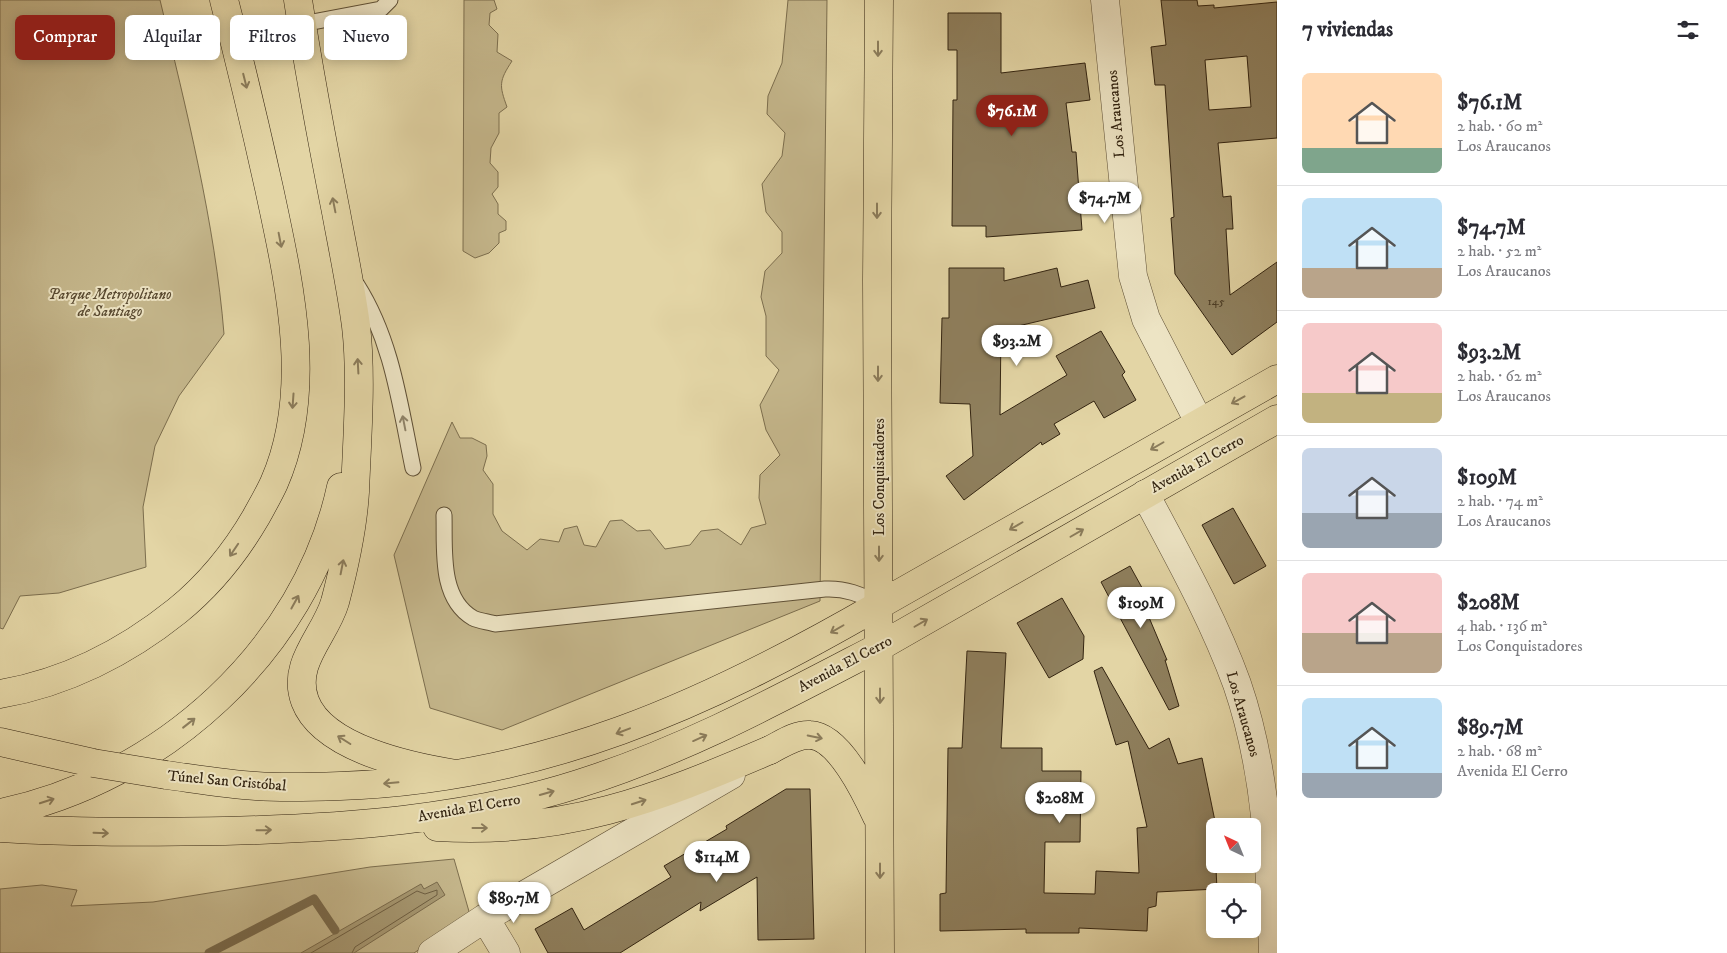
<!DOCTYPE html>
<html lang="es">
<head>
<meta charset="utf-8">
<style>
  :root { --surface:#fff; --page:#f2f2f3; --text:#2b2b33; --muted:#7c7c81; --line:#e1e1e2; --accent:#8f2418 }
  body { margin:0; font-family:"IM FELL DW Pica",serif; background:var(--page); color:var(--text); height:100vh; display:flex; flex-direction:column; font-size:19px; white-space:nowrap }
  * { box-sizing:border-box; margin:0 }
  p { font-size:16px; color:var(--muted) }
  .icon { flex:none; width:28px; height:28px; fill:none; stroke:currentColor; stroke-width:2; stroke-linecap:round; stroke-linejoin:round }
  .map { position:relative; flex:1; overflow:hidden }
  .drawer { display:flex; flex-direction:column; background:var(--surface); width:450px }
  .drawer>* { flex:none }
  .banner { position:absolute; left:15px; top:15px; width:475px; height:45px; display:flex; gap:10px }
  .needle { width:32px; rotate:317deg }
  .fabs { position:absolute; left:1206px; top:818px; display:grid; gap:10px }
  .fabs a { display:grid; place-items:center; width:55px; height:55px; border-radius:8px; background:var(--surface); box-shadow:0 2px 12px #0003; font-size:25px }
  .price { position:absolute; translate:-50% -42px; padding:0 11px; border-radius:18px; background:#fff; color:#222; font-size:16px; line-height:32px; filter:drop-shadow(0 1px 2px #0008) }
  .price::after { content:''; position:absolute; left:50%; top:30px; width:15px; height:11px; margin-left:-8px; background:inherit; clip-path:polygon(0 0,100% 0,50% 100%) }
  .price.active { background:var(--accent); color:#fff }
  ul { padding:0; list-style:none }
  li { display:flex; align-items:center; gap:15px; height:125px; padding:0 25px }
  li+li { border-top:1px solid var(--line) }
  li span { display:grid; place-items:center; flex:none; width:140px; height:100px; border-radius:8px; color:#555 }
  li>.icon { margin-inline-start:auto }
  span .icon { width:60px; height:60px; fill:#fffc; stroke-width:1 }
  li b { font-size:21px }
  h2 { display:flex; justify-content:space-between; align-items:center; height:60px; padding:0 25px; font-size:21px }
  .chip { padding:0 18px; border-radius:8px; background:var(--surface); box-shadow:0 2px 12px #0003; font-size:18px; line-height:45px }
  .chip.active { background:var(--accent); color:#fff }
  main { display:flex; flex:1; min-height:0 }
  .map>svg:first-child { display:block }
</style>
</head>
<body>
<main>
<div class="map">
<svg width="1277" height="953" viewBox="0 0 1277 953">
  <rect width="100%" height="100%" fill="#e3d5a5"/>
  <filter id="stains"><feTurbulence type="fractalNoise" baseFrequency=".004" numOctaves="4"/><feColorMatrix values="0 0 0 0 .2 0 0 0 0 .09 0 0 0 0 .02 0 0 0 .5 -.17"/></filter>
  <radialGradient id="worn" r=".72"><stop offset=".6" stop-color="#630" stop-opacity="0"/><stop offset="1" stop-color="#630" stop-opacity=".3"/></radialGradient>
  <path fill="#c5b78c" stroke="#7c6e4e" d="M0 0H160C186 108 215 223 224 334L179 396 155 446 143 507 146 567 59 593 20 596 3 629 0 628Z
    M464 0H494L497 9 490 13 489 25 498 34 497 52 512 61C499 81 499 85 507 107L499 113V133L491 148 490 163 498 172V187L492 194 498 204V214L506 221V230L499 233V243L489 253 475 258 463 251Z
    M788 0H827L820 601 502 730 430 708 394 555 452 422 460 438H472L486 445 487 456 483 470 493 484V514L502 531 527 550 540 539 559 542 564 529 577 526 584 545 596 547 610 521 622 520 637 531 650 530 665 549 690 545 701 531 718 529 741 545 751 528 766 524 759 498 760 475 780 455 766 430 760 405 779 370 766 356V316L761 297 765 271 782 253V232L766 212 762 184 782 156 785 133 767 114 768 96 782 63Z
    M454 859 470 915 414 953H0V889L42 885 77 890 71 906 153 902 370 867Z"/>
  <path fill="#a79973" stroke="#796a4c" d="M437 882 445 895 354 953H301L421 884 424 889Z"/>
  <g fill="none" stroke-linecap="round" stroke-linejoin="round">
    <path stroke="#6d5e42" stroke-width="1" d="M311 953 417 891 425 894 437 890V895L355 947 352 953"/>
    <path stroke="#796a4c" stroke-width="9" d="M209 953 314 899 335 930"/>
  </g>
  <path fill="#8f805e" stroke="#332411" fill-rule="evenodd" d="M1161 0H1197L1198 6 1214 5V8L1277 2V138L1218 143 1223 197 1231 196 1233 229H1226L1230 295 1277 262V322L1232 355 1175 274 1171 218 1174 217 1165 85H1155L1151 47 1166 45ZM1247 56 1251 107 1209 110 1205 60Z
    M948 13H1001V73L1085 63 1090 100 1066 103 1072 152H1076L1082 230 986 237V226H952L953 100H957V50H948Z
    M949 268H1004V281L1057 268 1061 287 1088 280 1095 308 1001 330 1000 415 1067 375 1056 356 1101 331 1125 372 1122 375 1136 400 1104 418 1094 401 1054 424 1060 434 1042 445 1041 442 964 500 946 476 973 456 970 404 940 403 942 318H949Z
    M1233 508 1266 566 1234 584 1202 525Z
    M1130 566 1151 604 1145 608 1167 660H1165L1179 706 1169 710 1101 582Z
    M1062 598 1084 636 1083 659 1049 678 1017 623Z
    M967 651 1006 653 1001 748H1042V771H1081L1080 842H1045L1044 893 1095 894 1096 871 1139 873 1137 828 1147 827 1128 741 1116 745 1094 671 1102 667 1149 749 1169 738 1178 764 1202 758 1216 826 1228 825 1215 826V864H1230V868L1216 869 1217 889 1157 892 1156 906 1148 908 1147 931 1079 928V933H1026V929L940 931V894L946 893 948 748H962Z
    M786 789H810L814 939 758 940 757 877 700 911 701 902 620 953H548L535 929 572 908 584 930 671 877 664 866 727 829 726 826Z"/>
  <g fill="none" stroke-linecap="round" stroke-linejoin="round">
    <defs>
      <path id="service" d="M233 37 381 9 390 0
        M357 285C392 340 400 405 413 468
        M444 515C445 549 439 598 473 618 479 621 489 622 495 624L825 589C845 588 861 594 879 605"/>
      <path id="minor" d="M1105 0 1133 276 1146 319 1199 422
        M1145 494C1178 556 1213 618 1237 684 1267 771 1270 862 1273 953
        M485 918 506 953
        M432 953 485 918 731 775"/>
      <path id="primary" d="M879 0 877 281 880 953
        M879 605 1277 379
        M879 647 1277 419
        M770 750C782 744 796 734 810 735 839 736 866 793 877 817"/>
      <path id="motorway" d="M298 0C309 71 322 141 336 212 343 250 351 288 356 326 362 377 357 440 355 492 353 526 344 568 335 602 325 636 291 663 305 701 323 749 412 767 456 774
        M0 694C65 683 126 652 177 611 209 585 235 553 256 517 262 506 269 494 274 483 315 390 289 282 269 188 255 125 240 62 224 0
        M0 742 93 763
        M166 775C196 779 226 784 256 786 284 788 312 787 340 786 543 779 706 705 879 605
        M0 813C161 780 306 650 341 487
        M437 827C564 835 656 799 770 750
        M0 828C75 833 149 832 225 831 343 828 465 820 578 784 684 751 781 698 879 647"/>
    </defs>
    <use href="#service" stroke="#5f5036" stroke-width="17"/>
    <use href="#minor" stroke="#5f5036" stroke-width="29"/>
    <use href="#primary" stroke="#332411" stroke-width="29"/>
    <use href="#motorway" stroke="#332411" stroke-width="29"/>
    <use href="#service" stroke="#ede4c4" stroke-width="15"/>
    <use href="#minor" stroke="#ede4c4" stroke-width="28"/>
    <use href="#primary" stroke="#e3d5a5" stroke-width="28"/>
    <use href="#motorway" stroke="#e3d5a5" stroke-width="28"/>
    <defs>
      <path id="motorway-bridge" d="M93 763 166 775"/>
    </defs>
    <use href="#motorway-bridge" stroke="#332411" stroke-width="29" stroke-linecap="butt"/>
    <use href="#motorway-bridge" stroke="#e3d5a5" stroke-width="28"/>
  </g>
  <defs><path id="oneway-shaft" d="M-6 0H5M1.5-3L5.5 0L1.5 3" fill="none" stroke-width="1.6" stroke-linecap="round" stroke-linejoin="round" transform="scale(1.25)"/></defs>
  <g stroke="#8b7c5b">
    <use href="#oneway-shaft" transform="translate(878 49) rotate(90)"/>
    <use href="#oneway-shaft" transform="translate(245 81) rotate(76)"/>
    <use href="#oneway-shaft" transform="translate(334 205) rotate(-101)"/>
    <use href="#oneway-shaft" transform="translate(877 211) rotate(90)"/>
    <use href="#oneway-shaft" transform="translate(280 240) rotate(79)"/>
    <use href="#oneway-shaft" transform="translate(358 366) rotate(-93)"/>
    <use href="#oneway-shaft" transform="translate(878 374) rotate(90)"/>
    <use href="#oneway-shaft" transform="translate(1238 400) rotate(151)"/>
    <use href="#oneway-shaft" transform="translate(293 401) rotate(94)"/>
    <use href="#oneway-shaft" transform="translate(1157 446) rotate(150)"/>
    <use href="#oneway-shaft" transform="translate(1016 526) rotate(150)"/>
    <use href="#oneway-shaft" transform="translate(1077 533) rotate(-30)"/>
    <use href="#oneway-shaft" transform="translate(234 550) rotate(124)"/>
    <use href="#oneway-shaft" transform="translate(879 554) rotate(90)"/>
    <use href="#oneway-shaft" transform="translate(342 567) rotate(-79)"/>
    <use href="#oneway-shaft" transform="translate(295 602) rotate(-61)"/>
    <use href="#oneway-shaft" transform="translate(921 623) rotate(-30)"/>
    <use href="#oneway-shaft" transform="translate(837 629) rotate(150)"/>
    <use href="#oneway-shaft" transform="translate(880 696) rotate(90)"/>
    <use href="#oneway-shaft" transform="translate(189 723) rotate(-38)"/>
    <use href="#oneway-shaft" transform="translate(623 731) rotate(159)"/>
    <use href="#oneway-shaft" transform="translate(815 737) rotate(12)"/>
    <use href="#oneway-shaft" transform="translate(700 738) rotate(-24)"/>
    <use href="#oneway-shaft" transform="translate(344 740) rotate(-148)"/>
    <use href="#oneway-shaft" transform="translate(391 783) rotate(175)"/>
    <use href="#oneway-shaft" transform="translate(547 793) rotate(-16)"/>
    <use href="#oneway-shaft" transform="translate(47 801) rotate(-18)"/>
    <use href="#oneway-shaft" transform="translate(639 802) rotate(-18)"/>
    <use href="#oneway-shaft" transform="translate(480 828)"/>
    <use href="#oneway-shaft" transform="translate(264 830) rotate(-1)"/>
    <use href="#oneway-shaft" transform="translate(101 833) rotate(2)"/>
    <use href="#oneway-shaft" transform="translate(880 871) rotate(90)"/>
  </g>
  <use stroke="#90846a" href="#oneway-shaft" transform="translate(404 423) rotate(-101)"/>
  <g text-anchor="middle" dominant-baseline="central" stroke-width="4" stroke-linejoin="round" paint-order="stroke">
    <g font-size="12" fill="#4a3b24">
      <text x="1216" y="301">145</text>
    </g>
    <g font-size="15" fill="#332411" stroke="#ede4c4">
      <text transform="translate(1116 114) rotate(-95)">Los Araucanos</text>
      <text transform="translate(1197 464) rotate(-29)">Avenida El Cerro</text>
      <text transform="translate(879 477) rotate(-90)">Los Conquistadores</text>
      <text transform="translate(845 664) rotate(-28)">Avenida El Cerro</text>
      <text transform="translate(1243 714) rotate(74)">Los Araucanos</text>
      <text transform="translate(227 781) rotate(5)">Túnel San Cristóbal</text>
      <text transform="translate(469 808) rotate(-10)">Avenida El Cerro</text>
    </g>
    <g font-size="15" font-style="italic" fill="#584930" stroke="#ede4c4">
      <text x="110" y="294">Parque Metropolitano<tspan x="110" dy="17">de Santiago</tspan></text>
    </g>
  </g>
  <rect width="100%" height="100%" filter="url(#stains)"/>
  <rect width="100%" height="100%" fill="url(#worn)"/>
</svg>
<div class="fabs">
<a><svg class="needle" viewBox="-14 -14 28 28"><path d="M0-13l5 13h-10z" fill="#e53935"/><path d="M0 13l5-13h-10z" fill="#7c7c81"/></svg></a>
<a><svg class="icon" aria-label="locate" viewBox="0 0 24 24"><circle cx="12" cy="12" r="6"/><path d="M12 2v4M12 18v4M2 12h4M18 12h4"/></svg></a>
</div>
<b class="price active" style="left:1012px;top:137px">$76.1M</b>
<b class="price" style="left:1105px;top:224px">$74.7M</b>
<b class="price" style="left:1017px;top:367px">$93.2M</b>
<b class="price" style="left:1141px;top:629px">$109M</b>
<b class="price" style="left:1060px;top:824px">$208M</b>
<b class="price" style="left:717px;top:883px">$114M</b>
<b class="price" style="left:514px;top:924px">$89.7M</b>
<div class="banner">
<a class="chip active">Comprar</a>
<a class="chip">Alquilar</a>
<a class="chip">Filtros</a>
<a class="chip">Nuevo</a>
</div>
</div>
<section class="drawer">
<h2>7 viviendas<svg class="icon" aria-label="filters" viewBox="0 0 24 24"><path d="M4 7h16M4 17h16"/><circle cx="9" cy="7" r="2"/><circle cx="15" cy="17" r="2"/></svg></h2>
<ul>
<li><span style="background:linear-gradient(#ffd9b3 75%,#7fa58c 0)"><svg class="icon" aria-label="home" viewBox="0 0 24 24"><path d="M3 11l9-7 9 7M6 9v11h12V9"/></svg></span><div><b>$76.1M</b><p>2 hab. · 60 m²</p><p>Los Araucanos</p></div></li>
<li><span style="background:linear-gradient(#bfe0f5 70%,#b9a48a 0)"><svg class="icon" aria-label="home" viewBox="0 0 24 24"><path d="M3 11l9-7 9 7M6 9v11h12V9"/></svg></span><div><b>$74.7M</b><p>2 hab. · 52 m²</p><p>Los Araucanos</p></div></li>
<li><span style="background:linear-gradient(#f6c9c9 70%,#c2b280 0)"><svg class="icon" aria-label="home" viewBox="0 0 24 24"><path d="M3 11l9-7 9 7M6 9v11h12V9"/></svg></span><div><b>$93.2M</b><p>2 hab. · 62 m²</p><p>Los Araucanos</p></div></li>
<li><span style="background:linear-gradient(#c9d6e8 65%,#9aa5b1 0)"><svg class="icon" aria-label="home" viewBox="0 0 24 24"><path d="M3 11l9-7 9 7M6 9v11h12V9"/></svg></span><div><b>$109M</b><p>2 hab. · 74 m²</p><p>Los Araucanos</p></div></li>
<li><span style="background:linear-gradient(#f6c9c9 60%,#b9a48a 0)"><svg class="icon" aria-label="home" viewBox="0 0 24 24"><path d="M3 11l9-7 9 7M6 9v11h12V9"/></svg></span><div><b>$208M</b><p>4 hab. · 136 m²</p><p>Los Conquistadores</p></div></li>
<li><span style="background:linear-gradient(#bfe0f5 75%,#9aa5b1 0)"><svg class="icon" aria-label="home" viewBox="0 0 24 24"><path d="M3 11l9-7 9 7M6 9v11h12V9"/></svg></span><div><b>$89.7M</b><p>2 hab. · 68 m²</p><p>Avenida El Cerro</p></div></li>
</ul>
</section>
</main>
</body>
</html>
